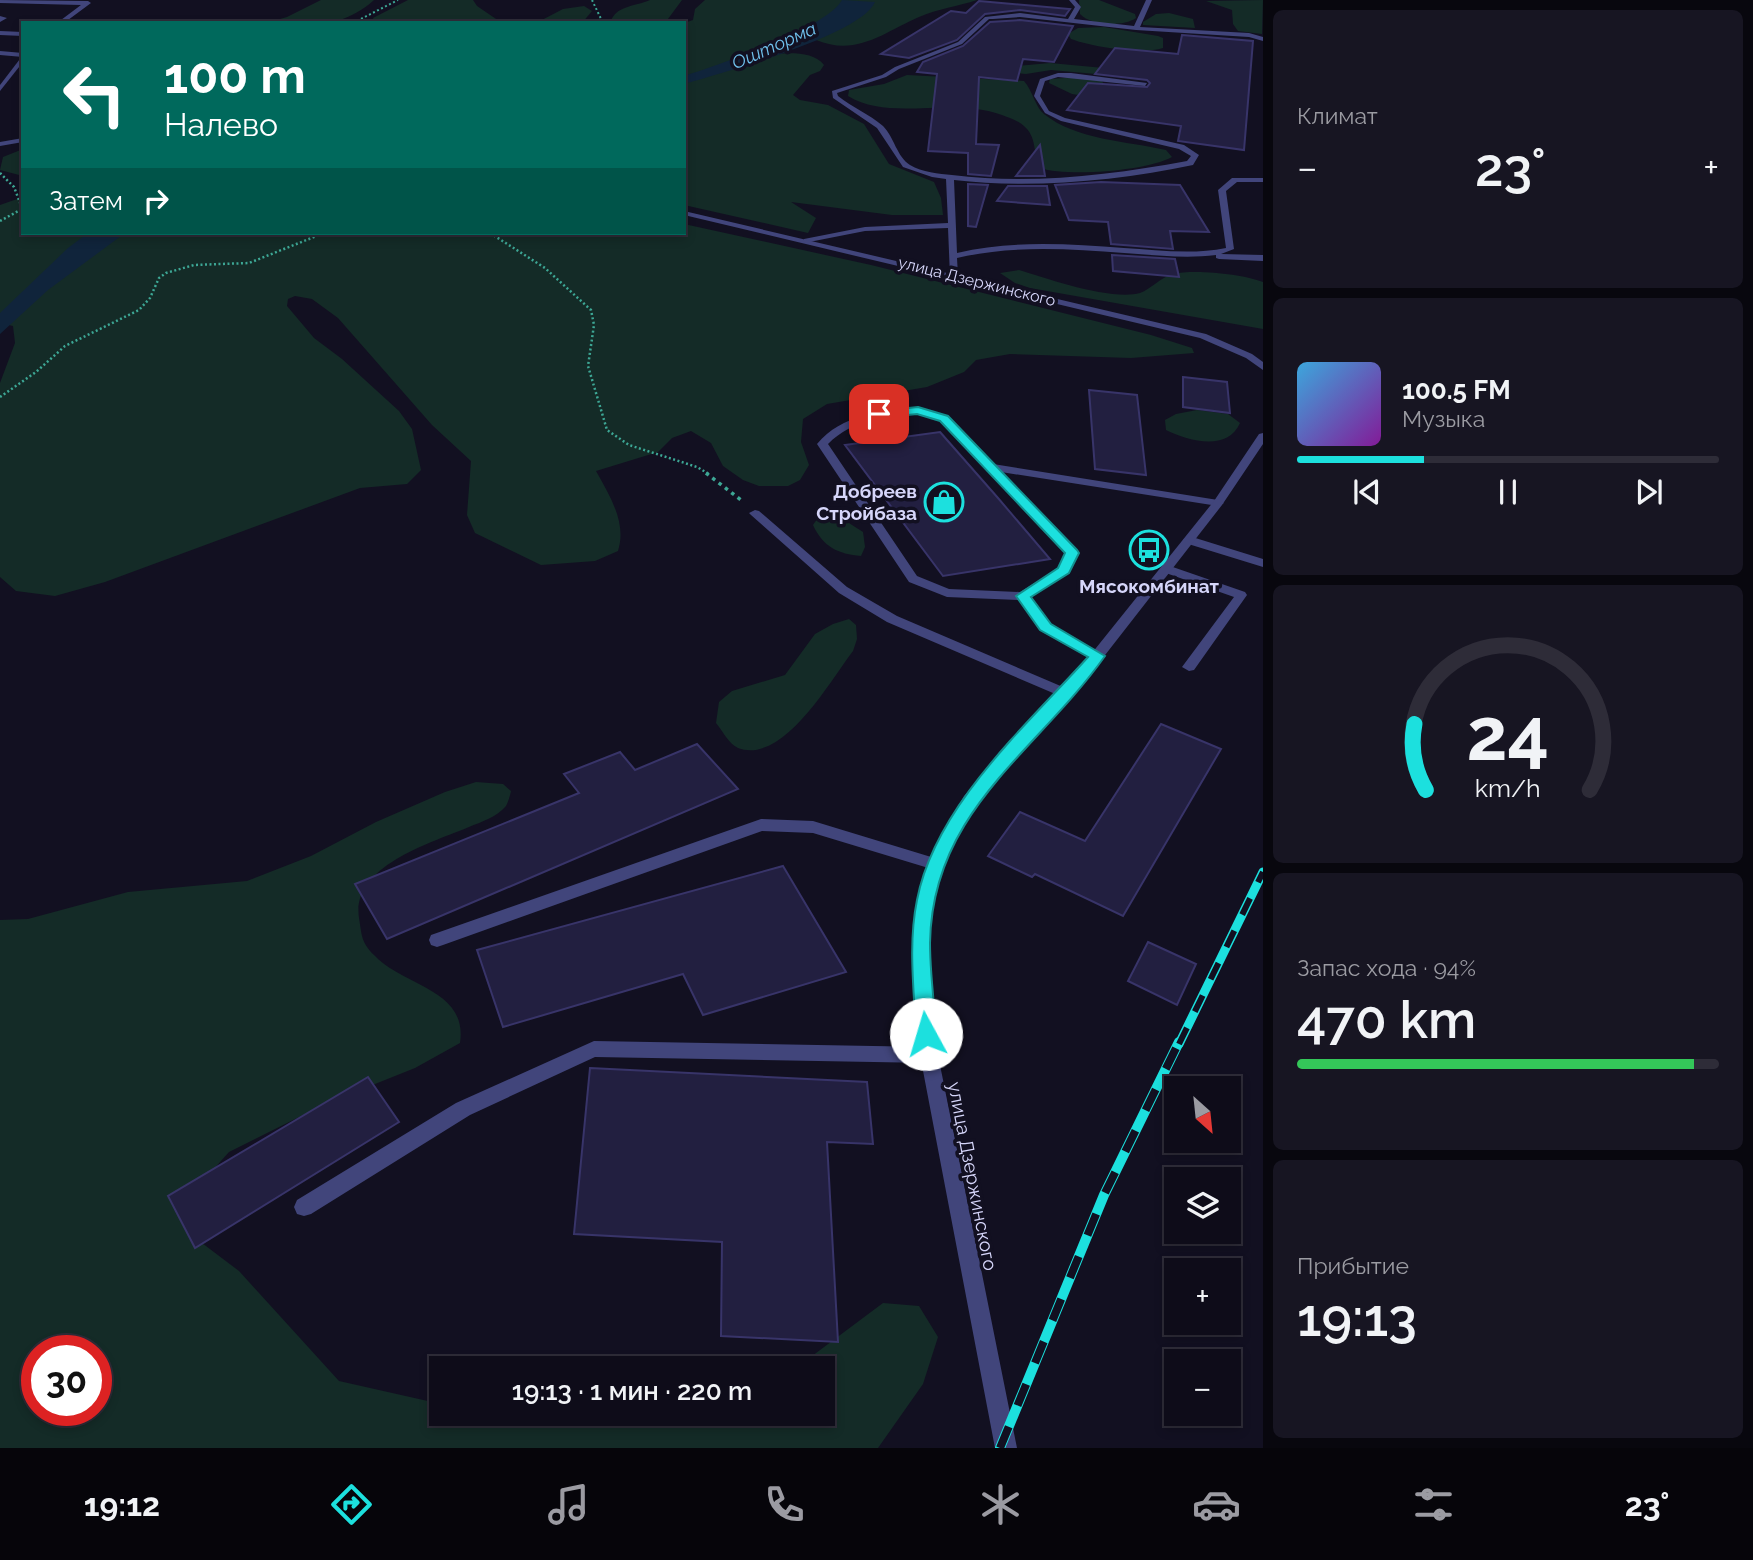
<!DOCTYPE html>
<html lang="ru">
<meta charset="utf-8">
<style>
body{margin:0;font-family:Raleway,sans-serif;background:#171522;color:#f1f3f6;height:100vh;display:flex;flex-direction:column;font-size:26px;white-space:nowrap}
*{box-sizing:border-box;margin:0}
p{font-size:23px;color:#9b9ba2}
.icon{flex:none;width:38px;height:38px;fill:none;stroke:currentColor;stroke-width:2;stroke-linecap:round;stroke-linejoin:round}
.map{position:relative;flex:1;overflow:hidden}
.sheet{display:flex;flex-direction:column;gap:10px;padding:10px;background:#08070e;width:490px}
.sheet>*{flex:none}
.banner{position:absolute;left:21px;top:21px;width:665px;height:214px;border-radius:0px;box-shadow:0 4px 10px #0003,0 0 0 2px #2e2c38;background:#00695c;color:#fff;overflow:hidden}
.needle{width:46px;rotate:153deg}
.fabs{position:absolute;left:1164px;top:1076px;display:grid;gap:14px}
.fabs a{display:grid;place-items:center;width:77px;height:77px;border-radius:0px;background:#0e0c19;box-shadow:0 4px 10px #0003,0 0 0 2px #2e2c38;font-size:35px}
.speed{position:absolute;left:21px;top:1335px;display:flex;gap:14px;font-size:35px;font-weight:700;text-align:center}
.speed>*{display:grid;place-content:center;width:91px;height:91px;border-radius:50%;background:#0e0c19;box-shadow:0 4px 10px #0003,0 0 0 2px #2e2c38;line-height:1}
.speed .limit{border:10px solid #d22;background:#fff;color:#111}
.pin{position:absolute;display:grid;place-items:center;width:60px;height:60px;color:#fff;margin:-30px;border-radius:14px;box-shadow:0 4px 10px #0006}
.me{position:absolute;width:77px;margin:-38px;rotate:354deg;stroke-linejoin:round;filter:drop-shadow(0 0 5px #0008)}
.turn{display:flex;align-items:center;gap:24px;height:147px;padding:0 28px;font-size:32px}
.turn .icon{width:91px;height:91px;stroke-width:2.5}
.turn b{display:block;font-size:49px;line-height:60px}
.then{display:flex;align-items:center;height:66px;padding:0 28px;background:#0003;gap:14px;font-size:26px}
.big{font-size:52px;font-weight:600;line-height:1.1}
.sheet .widget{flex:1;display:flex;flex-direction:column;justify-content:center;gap:10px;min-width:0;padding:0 24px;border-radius:10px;background:#171522}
.sheet .dial{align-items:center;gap:0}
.dial svg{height:182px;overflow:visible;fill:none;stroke:#2e2c38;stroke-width:7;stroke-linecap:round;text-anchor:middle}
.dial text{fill:#f1f3f6;stroke:none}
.song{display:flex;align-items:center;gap:21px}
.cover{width:84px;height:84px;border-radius:10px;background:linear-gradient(135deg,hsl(200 70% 55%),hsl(290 70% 35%))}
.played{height:7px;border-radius:4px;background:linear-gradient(90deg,#1ce0de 30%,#2e2c38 30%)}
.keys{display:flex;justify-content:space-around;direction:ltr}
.heat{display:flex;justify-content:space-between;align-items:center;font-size:38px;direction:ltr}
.charge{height:10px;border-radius:5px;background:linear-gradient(90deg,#34c759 94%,#2e2c38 0)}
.trip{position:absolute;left:429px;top:1356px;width:406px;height:70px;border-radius:0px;background:#0e0c19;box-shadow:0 4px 10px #0003,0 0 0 2px #2e2c38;font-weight:600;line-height:70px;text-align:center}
.dock{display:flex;height:112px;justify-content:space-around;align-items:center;background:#06050a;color:#9b9ba2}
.dock .icon{width:49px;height:49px}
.dock .selected{color:#1ce0de}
.dock b{font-size:32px;color:#f1f3f6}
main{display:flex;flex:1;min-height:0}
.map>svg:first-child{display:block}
</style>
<main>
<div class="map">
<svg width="1263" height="1448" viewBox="0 0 1263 1448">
<rect width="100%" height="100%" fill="#121021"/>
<g fill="#142b27" fill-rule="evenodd">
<path d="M321,0h53c-35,31 -64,23 -108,23l21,-6z"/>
<path d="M408,0h65l4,6 22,15h-125l-1,-3z"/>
<path d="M650,0h32l-17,23h-55c6,-18 24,-16 40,-23z"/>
<path d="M705,0h272c-18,6 -40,9 -58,17 -35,15 -62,40 -103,23l1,-6 -51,21c17,-2 47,-5 58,10l-4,6 -10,4 -17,20 7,5 28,5 36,19 25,40 45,18 7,16 2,17h-51l-101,-13 25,16 -8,15 -124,-28v-182l9,-3 2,-11z"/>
<path d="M1079,0h20l36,14 1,4c-13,9 -45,8 -56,-4z"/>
<path d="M1263,0l-1,34 -24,-3 -5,-7 -1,-14 -26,-9z"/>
<path d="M584,6l8,5 -10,12 -44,-1 25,-13z"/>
<path d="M1169,13l24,6 2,9 -52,-3v-3l13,-8z"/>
<path d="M1104,27l54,9 5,2v10c-21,7 -70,-1 -92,-9l-3,-5 10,-6z"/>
<path d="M1050,63l54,5 25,9 -78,-7 -25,4 -10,-1 1,-7z"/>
<path d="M907,75l117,6c9,10 11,26 20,33 32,26 83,27 122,36l6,7c-25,14 -104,20 -132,11 -7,-13 -3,-29 -14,-40 -5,-6 -16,-10 -24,-13 -51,-19 -112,7 -154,-19l1,-6 35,-6z"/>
<path d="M1078,77l23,3 5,7 -8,11 -26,-4 -23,-11 1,-4z"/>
<path d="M23,149v27l-23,-6 3,-13z"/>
<path d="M23,197v36h661v-9l187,41 280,70 41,13 2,5 -63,5 -121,-4 -34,6 -12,12 -37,15 -100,17 -24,15 -2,23 8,23 -9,15 -12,6h-29l-16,-6 -20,-14 -12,-23 -20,-12 -19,7 -14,14 -62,19c14,25 31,52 22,80l-23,10 -54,4 -66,-32 -8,-18 4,-54 -39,-36 -94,-107 -26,-19 -17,-3 -7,3 -1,7 27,32 28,21 57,52 13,18 9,41 -14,14 -47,4 -255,94 -50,14 -39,-5 -16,-14v-194l15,-40 -2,-17 -13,-3v-118z"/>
<path d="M1019,270c29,9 93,31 121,23 11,-4 21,-16 33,-19 22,-5 69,0 90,8v47l-233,-41 -15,-5 -15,-10z"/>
<path d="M1197,410l31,4 12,9c-13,29 -51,18 -74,7l-1,-10 11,-6z"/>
<path d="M820,515l21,3 22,14 2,15 -4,9c-23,-2 -38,-9 -48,-31z"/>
<path d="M849,619l7,6 1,14 -4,12c-23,30 -70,114 -115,97 -9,-4 -16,-18 -22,-25l3,-21 13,-11 53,-16 30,-41 18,-10z"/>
<path d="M476,782l27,2 8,7c-1,5 -3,11 -5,15 -9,11 -25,16 -37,21 -38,16 -118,39 -110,91 3,18 2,24 15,37 30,32 94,34 86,88l-45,25 -90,36 -96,48 -43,48 8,37 45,34 100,110 102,23v10h45l27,6 131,2 42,-8h136v-46h-26l87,-65 36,3 19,31 -15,47 -45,64h-878v-528l28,-1 100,-27 119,-11 64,-25 65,-34 69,-30zM37,1351h59v59h-59z"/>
</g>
<g fill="#10243b">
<path d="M842,0l33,2c-14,33 -153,71 -191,82v-8c34,-11 143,-48 158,-76z"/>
<path d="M88,233h37l-77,57 -48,44v-21l68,-65z"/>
</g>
<g fill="#221f40" stroke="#383469" stroke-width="2">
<path d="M979,1l91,8 -5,7 -45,-6 -35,4 -28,26 -48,18 -28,-4 70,-43 15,2z"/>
<path d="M1020,20l53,6 -19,36 -31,-3 -6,22 -38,-4 -3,67 23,1 -8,31 -23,-2v-21l-40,-2 9,-77 -20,-2 6,-10 40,-16 27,-24z"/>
<path d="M1182,35l71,6 -9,109 -66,-9 3,-15 -114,-16 21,-27 59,4 3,-4 -3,-3 -52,-6 20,-26 63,6z"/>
<path d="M1040,145l5,31h-29z"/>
<path d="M1101,182l79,3 29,47 -39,-1 3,18 -62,-5 -3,-22 -39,-2 -14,-35z"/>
<path d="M968,184l20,1 -12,42 -8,-1z"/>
<path d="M1008,186h39l3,19 -53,-4z"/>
<path d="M1112,255l63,4 4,18 -66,-6z"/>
<path d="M1183,377l44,5 3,31 -47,-6z"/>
<path d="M1089,390l48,5 9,80 -51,-6z"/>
<path d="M940,432l58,66 52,61 -107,17 -98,-131z"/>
<path d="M1161,724l60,25 -98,167 -88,-42 -3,3 -44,-21 32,-44 65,29z"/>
<path d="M697,744l41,45 -351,150 -32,-55 224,-91 -15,-19 56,-22 15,18z"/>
<path d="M783,866l63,106 -143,43 -20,-41 -180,53 -26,-77z"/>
<path d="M1148,942l48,22 -19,41 -49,-24z"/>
<path d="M590,1068l277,14 6,62 -46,-2 11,200 -117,-6 1,-94 -148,-8z"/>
<path d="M368,1077l31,45 -204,126 -27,-52z"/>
</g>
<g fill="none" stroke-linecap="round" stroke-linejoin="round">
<g stroke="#3da795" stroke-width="2" stroke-dasharray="2 2.5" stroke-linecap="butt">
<path d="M592,0l11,23"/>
<path d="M353,23l45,-23"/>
</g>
<g stroke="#3da795" stroke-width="2.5" stroke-dasharray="2 2.5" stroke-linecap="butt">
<path d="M0,173l14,14 8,21"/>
<path d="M0,221l22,-12"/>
<path d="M490,233l55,35 46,42 3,15 -6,41 19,64 22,15 68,22 12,7"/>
<path d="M0,397l36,-25 29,-26 74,-36 11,-12 9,-20 7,-5 28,-8 55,-2 75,-30"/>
</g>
<path stroke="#3da795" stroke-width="3.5" stroke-dasharray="3.5 4.5" stroke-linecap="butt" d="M706,473l35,27"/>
<g fill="#41457b" fill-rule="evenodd">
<path d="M1069,0h6l6,7 -7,12 60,7 12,-26h6l-12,27 109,6 14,4v4l-14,-4 -113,-7 -116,-13 -27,2h-4l-27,25 -63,25 -13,8 -49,16 1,3c14,11 31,18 45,30 11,11 14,31 27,39 12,7 29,9 42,10 77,10 159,0 235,-14l4,-5 -12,-7 -118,-28 -16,-8 -11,-17 6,-17 18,-6h13l76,10 -2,3 -87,-9 -13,4 -5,15 9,15 16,7 119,27 15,10 -6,10c-75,16 -164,24 -239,15l3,73c55,-13 111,-9 167,-5 33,2 68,7 102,0l-8,-58 14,-12h31v4h-26l-11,9 8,58 -13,5 42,1v6l-44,-2 -3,-1v-3c-31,4 -61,0 -92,-2 -56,-4 -111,-8 -167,5l1,18 -4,3 -4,-3 -2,-48 -83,3 -61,12v-4l61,-12 83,-4 -2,-44 -14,-2 -29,-10 -26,-39 -44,-30 -1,-7 50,-16 13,-8 63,-25 27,-25 35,-4 48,6 7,-12z"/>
<path d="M0,16l7,2 -7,4z"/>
<path d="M0,31l23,1v4l-23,-1z"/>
<path d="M0,51l23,2v4l-23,-2z"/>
<path d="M918,408l30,9 45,47 225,36 6,3 -6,3 -217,-34 77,81 -10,20 -38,24 20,27 54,32 -7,4 -5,-1 -52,-29 -21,-30 -72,-3 -38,-15 -92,-138c25,-30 64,-33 101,-36zM917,414l23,7 126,132 -7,15 -39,24 -71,-3 -32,-13 -89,-132c25,-25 55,-27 89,-30z"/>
<path d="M755,510l4,1 88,76 50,29 173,74 2,3 -2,3h-10l-173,-74 -48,-29 -88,-78 -2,-2z"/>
<path d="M1189,536l74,23v8l-78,-24 -2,-3z"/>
<path d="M1167,565l78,27 2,3 -53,75 -5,1 -7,-4 52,-70 -71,-25 -2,-3 2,-3z"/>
<path d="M761,819l52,2 128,39 2,4 -2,4 -6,2 -122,-37 -51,-2 -319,114 -6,2 -6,-2 -2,-5 2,-5z"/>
<path d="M594,1041l335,6 6,3 3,5 -3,5 -6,3 -334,-6 -125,58 -159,99 -7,2 -7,-2 -3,-7 3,-7 159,-97z"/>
</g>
<g fill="#41457b" fill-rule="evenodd">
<path d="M0,0l88,1 3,2 -27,20h-7l24,-18 -81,-2z"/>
<path d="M23,55v7l-23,29v-6z"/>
<path d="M23,138v4l-23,4v-4z"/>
<path d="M684,211l522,123 46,20 11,8v8l-17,-12 -46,-20 -516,-123z"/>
<path d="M1263,433v11l-41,61 -120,154 -127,144 -32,61 -9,36 -5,42 9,113 79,393h-22l-75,-393 -7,-113 5,-42 9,-36 37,-68 128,-143 122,-152 45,-67z"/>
</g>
<defs>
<path id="rail-far1" d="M1179,1044l84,-172"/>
<path id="rail" d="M1000,1448l104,-253 75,-153"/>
</defs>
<use href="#rail-far1" stroke="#1ce0de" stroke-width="9"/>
<use href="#rail" stroke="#1ce0de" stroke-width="10"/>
<use href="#rail-far1" stroke="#121021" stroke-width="6" stroke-dasharray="18" stroke-linecap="butt"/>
<use href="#rail" stroke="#121021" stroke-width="8" stroke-dasharray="23" stroke-linecap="butt"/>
</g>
<path fill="#1ce0de" stroke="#129290" stroke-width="2" d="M918,407l30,9 129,134 2,3 -10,20 -38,24 20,27 54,32c-68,96 -173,154 -175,287 0,30 4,61 7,91l-3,6 -8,2 -7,-2 -3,-6c-2,-45 -8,-90 1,-134 18,-94 109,-174 171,-243l-48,-27 -24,-34 42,-28 7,-15 -125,-132 -23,-7 -38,4 -6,-4 6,-3z"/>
<defs>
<symbol id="shop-ring" viewBox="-11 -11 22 22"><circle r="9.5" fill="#121021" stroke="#1ce0de" stroke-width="1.5"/><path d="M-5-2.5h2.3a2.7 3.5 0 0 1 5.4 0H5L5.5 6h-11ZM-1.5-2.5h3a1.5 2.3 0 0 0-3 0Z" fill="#1ce0de"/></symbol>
<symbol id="bus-ring" viewBox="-11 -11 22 22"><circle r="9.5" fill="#121021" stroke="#1ce0de" stroke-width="1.5"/><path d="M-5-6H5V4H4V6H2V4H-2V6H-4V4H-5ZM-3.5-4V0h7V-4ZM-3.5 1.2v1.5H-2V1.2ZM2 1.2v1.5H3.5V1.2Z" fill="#1ce0de"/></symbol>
</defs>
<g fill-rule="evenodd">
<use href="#shop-ring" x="922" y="480" width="44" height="44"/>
<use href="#bus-ring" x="1127" y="528" width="44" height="44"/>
</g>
<g text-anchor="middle" stroke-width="7" stroke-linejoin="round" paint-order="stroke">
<g font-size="16" fill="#d6d6fa" stroke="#121021">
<text transform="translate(977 281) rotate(14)" y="6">улица Дзержинского</text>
</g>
<g font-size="18" font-style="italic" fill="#70c1ed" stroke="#121021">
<text transform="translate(774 46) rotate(-24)" y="6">Ошторма</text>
</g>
<g font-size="19" font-weight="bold" fill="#d6d6fa" stroke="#121021" text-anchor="end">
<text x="917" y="498">Добреев<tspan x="917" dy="22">Стройбаза</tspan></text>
<text x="1149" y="593" text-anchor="middle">Мясокомбинат</text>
</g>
<g font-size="19" fill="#d6d6fa" stroke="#121021">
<text transform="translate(973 1176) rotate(79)" y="7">улица Дзержинского</text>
</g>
</g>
</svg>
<div class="fabs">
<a><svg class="needle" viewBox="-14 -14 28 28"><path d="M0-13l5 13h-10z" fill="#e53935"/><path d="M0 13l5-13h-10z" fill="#9b9ba2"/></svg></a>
<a><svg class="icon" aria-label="layers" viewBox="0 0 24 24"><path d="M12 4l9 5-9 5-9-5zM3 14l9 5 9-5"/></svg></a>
<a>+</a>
<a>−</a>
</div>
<div class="speed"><div class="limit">30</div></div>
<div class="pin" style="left:879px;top:414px;background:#d93025"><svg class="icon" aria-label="arrive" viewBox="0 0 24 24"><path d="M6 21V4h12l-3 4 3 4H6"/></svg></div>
<svg class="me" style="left:926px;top:1034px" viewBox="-20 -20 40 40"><circle r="19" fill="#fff"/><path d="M0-13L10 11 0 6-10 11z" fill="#1ce0de"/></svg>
<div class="trip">19:13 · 1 мин · 220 m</div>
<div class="banner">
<div class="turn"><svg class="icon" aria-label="left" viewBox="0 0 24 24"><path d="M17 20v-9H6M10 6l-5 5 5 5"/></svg><div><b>100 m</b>Налево</div></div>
<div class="then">Затем<svg class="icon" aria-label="right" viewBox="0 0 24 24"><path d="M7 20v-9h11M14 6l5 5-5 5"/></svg></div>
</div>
</div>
<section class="sheet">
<div class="widget"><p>Климат</p>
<div class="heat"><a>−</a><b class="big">23°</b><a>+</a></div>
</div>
<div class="widget">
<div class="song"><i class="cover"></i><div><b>100.5 FM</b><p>Музыка</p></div></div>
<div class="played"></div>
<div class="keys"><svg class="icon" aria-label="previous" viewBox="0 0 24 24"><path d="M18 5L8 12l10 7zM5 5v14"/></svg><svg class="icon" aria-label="pause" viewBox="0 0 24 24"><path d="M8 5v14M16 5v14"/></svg><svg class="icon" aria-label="next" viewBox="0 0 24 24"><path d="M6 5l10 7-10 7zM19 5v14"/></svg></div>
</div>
<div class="widget dial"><svg viewBox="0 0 100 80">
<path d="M14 69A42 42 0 1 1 86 69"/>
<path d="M14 69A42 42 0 0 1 9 40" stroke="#1ce0de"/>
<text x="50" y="56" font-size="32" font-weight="700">24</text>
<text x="50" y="72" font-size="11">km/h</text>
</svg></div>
<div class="widget"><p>Запас хода · 94%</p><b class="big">470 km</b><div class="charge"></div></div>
<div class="widget"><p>Прибытие</p><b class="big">19:13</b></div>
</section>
</main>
<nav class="dock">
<b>19:12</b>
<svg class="icon selected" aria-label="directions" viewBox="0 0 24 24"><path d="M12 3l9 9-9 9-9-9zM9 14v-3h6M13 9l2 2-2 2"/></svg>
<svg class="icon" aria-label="music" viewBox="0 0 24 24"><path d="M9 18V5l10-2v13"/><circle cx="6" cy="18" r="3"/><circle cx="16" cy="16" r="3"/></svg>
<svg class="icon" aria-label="phone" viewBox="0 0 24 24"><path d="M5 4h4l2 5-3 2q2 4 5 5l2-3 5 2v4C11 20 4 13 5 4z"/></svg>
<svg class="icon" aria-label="climate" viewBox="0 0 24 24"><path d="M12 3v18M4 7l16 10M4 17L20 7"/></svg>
<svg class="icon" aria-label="car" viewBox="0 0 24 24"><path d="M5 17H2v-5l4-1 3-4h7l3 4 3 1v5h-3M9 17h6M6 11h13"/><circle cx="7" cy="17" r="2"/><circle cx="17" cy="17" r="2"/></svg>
<svg class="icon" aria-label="filters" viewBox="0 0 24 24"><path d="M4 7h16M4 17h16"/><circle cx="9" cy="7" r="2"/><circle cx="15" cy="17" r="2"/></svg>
<b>23°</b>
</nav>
